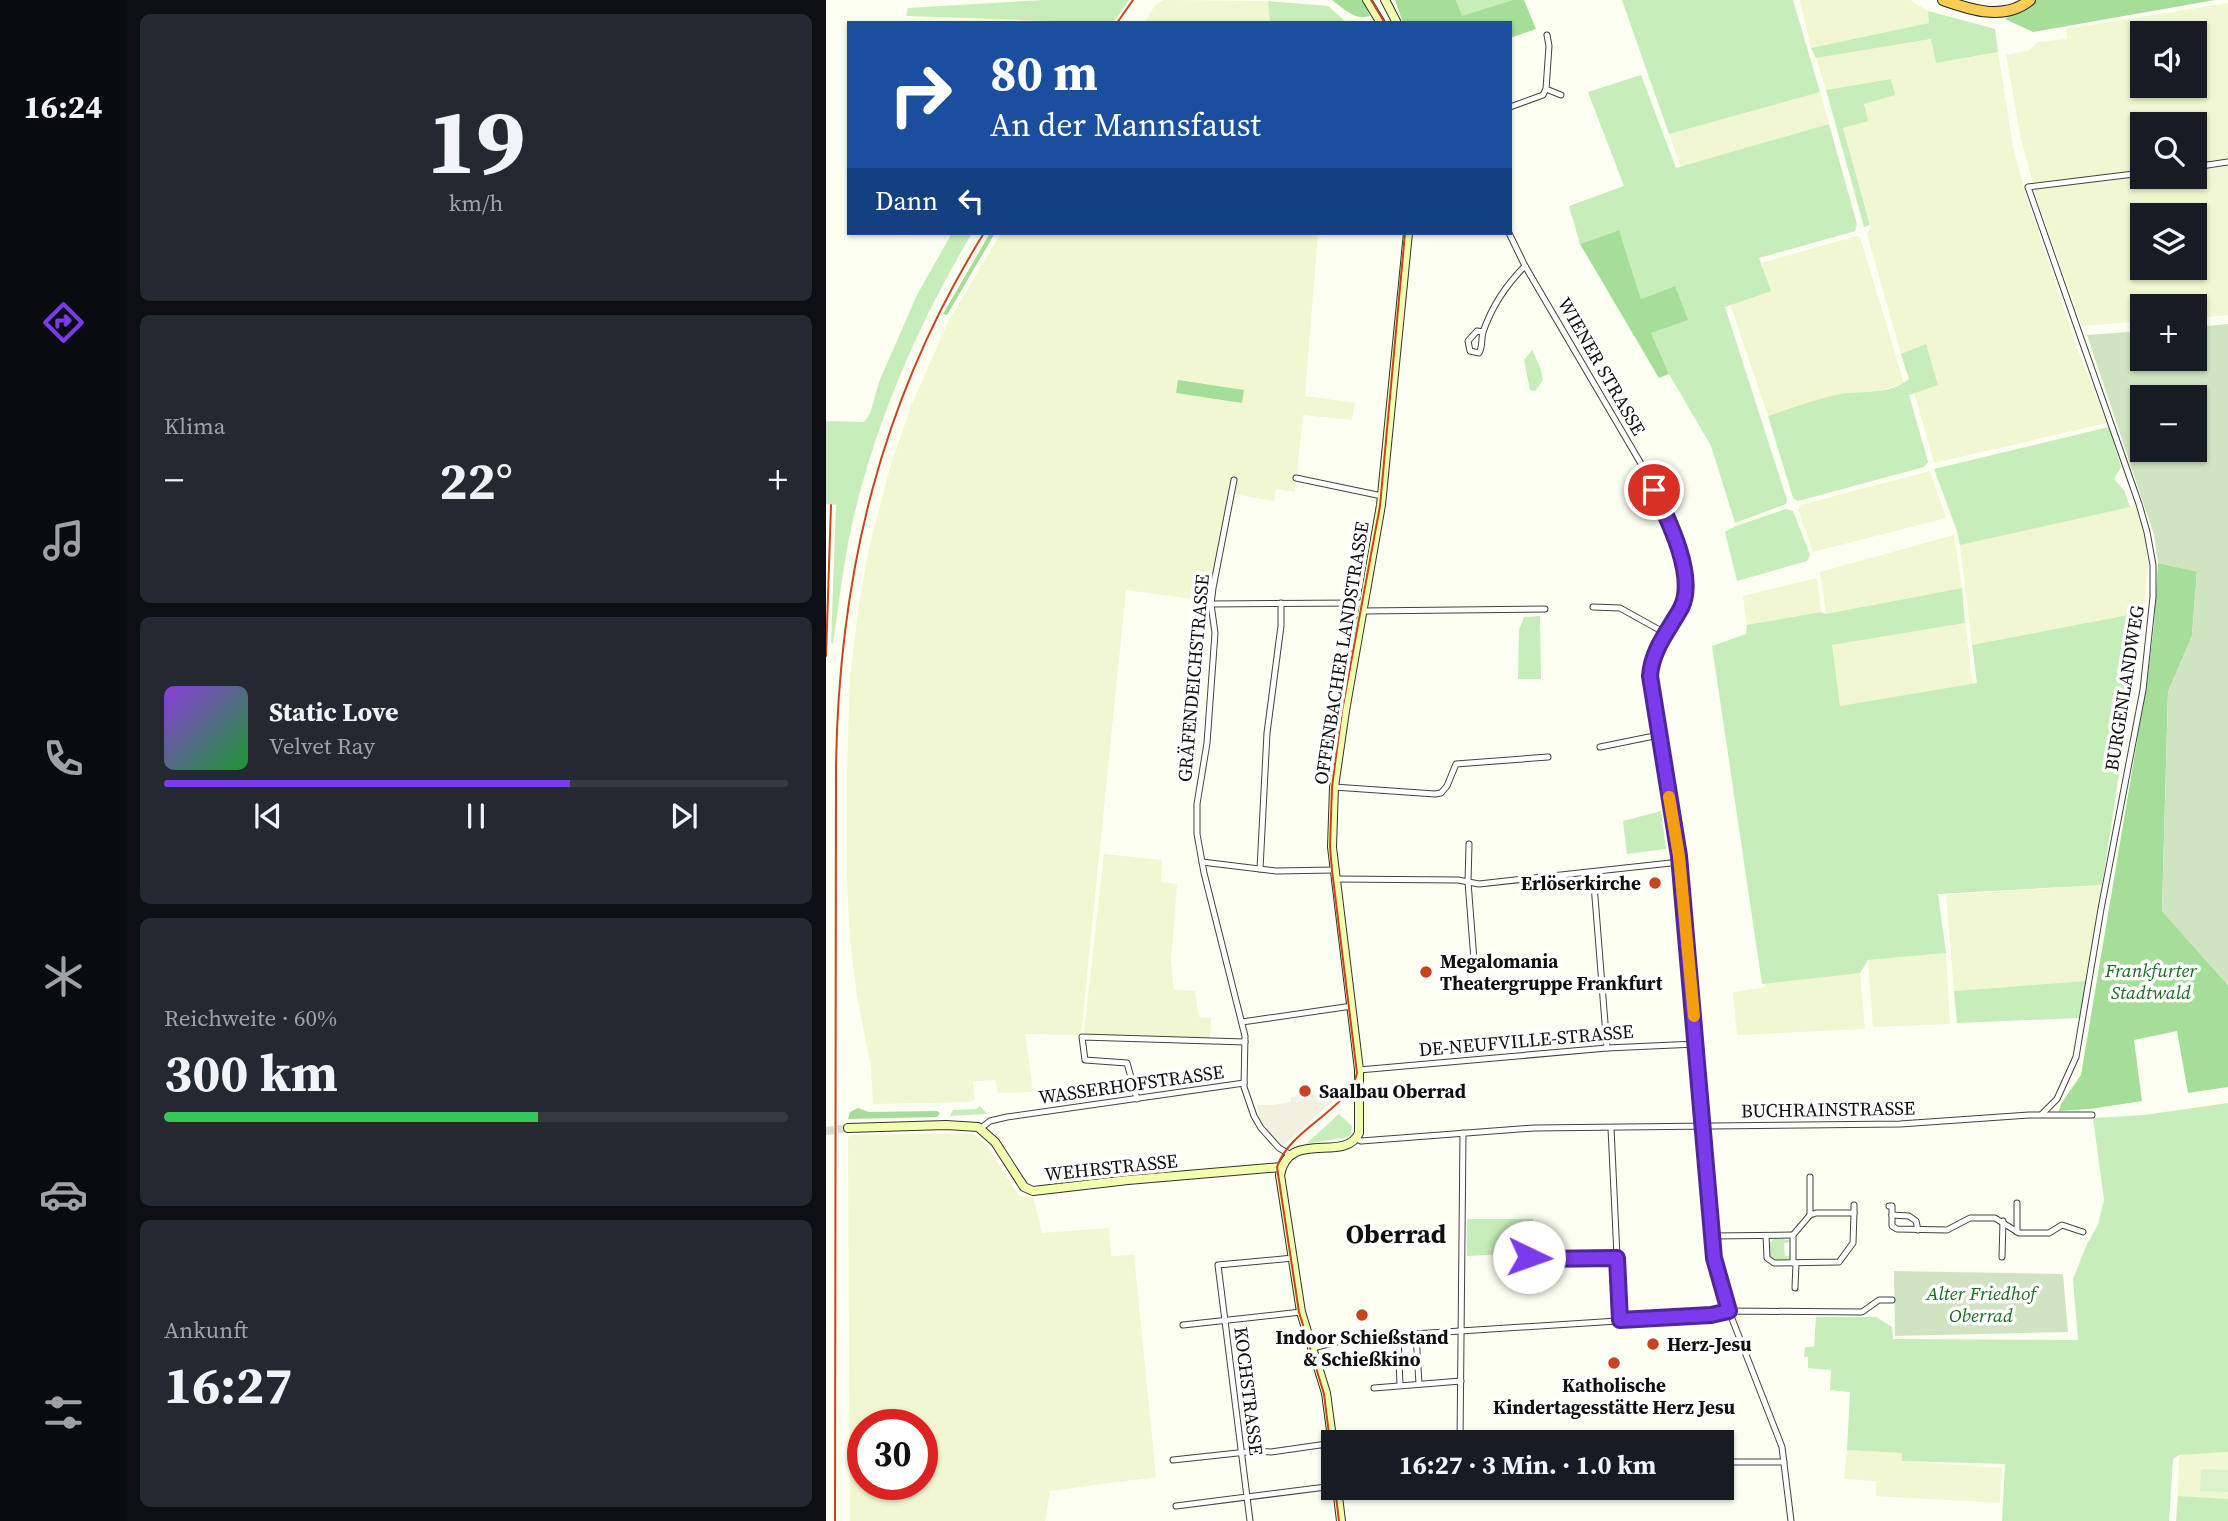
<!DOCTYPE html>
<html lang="de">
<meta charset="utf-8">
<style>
body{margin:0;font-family:"Source Serif 4",serif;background:#242831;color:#f1f3f6;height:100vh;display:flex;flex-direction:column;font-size:26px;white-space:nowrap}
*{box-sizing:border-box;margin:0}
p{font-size:23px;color:#9ea1a6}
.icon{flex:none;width:38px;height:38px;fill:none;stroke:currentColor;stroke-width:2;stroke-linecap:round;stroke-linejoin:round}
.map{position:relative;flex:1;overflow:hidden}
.sheet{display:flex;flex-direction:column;gap:14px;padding:14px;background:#0d0f14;width:700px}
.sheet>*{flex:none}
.guide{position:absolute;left:21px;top:21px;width:665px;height:214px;border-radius:0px;box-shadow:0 2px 5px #0004;background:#1a4fa0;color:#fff;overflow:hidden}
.buttons{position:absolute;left:1304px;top:21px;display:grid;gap:14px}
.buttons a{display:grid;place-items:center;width:77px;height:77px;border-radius:0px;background:#171b24;box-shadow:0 2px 5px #0004;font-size:35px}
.speed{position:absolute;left:21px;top:1409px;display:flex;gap:14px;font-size:35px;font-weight:700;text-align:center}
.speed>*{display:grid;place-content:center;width:91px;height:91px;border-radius:50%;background:#171b24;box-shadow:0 2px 5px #0004;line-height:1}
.speed .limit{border:10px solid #d22;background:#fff;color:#111}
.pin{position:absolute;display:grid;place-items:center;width:60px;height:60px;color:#fff;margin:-30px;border:4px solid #fff;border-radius:50%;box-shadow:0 2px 7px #0007}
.me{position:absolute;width:77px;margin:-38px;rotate:93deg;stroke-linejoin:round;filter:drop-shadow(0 0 5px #0008)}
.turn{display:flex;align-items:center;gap:24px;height:147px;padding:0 28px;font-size:32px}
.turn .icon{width:91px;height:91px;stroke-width:2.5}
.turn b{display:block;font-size:49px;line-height:60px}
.then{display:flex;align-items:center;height:66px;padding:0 28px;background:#0003;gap:14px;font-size:26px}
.big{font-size:52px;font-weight:700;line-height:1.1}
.sheet .widget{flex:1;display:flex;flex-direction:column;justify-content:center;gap:10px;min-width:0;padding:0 24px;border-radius:10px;background:#242831}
.sheet .dial{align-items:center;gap:0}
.dial b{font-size:91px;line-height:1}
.song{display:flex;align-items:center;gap:21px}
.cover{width:84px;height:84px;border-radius:10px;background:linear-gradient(135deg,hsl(270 70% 55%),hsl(130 70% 35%))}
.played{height:7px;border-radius:4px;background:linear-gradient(90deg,#7c3aed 65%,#363941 65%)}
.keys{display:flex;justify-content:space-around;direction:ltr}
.heat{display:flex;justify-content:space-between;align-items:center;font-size:38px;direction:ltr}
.charge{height:10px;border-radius:5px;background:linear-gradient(90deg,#34c759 60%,#363941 0)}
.trip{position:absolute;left:495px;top:1430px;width:413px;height:70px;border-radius:0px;background:#171b24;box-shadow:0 2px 5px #0004;font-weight:700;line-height:70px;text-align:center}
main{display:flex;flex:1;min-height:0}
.tab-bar{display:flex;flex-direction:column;width:126px;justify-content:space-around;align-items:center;background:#090b0e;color:#9ea1a6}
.tab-bar .icon{width:49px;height:49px}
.tab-bar .selected{color:#7c3aed}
.tab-bar b{font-size:32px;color:#f1f3f6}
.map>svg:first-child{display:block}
</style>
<main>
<nav class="tab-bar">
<b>16:24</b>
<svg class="icon selected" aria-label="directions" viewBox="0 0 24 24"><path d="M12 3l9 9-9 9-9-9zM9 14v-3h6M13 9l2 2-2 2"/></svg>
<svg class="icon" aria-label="music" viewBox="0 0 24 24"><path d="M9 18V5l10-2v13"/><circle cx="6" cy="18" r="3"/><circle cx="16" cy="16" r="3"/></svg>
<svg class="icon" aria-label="phone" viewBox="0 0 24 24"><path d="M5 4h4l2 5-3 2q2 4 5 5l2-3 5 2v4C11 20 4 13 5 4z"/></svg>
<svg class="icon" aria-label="climate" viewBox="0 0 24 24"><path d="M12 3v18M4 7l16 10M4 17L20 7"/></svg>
<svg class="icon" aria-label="car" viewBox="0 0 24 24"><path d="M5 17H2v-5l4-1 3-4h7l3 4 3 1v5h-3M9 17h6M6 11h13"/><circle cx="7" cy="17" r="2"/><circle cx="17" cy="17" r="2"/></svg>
<svg class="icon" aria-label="filters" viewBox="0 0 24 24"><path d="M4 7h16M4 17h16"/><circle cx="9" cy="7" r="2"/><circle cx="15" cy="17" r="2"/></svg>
</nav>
<section class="sheet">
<div class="widget dial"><b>19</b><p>km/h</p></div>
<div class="widget"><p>Klima</p>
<div class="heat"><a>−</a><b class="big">22°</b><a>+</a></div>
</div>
<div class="widget">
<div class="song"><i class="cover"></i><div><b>Static Love</b><p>Velvet Ray</p></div></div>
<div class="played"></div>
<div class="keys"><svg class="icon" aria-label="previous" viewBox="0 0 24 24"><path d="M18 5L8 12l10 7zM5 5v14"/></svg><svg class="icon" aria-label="pause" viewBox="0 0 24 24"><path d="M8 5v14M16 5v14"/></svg><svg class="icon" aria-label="next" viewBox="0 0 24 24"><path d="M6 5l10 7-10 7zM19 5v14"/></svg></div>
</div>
<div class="widget"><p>Reichweite · 60%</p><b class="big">300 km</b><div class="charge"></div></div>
<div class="widget"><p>Ankunft</p><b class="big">16:27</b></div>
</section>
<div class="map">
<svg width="1402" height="1521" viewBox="0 0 1402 1521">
<rect width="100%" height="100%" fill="#fefff3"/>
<g fill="#f1f7d1" fill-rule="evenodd">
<path d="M338,0l104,1 2,22h-126l12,-19z"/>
<path d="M974,0h110l18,11 1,12 -118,25z"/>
<path d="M1402,3v312l-33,3 -1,-12h-52v15l-60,5 -43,-121 -18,-66 -15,-84 24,-5 7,-8 30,-3 -1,-10zM1316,33h52v53h-52zM1316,124h52v53h-52zM1316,215h52v53h-52z"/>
<path d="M1106,39l4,24 62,-11 15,95 12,45 52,156 30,75 -173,40 -20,-71 24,-7 -12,-41 -25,10 -34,-120 4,-8 -28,-98 47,-49 -64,11 -10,-32z"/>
<path d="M994,92l9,32 -148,43 -12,-33z"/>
<path d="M175,233h317l-13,163 50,7 -3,17 -49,-5 -8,77 -19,-3 -2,12 -46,-8 -20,108 -82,-11 -45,445 -56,-1 8,58 -35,1 -3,-13 -22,1 2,18 -3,3 -99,2 -2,-36 -14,-72 -7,-56 -3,-54v-114l3,-95 9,-73 10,-56 22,-84 21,-60 37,-84z"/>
<path d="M1030,236l4,1 44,146 -35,11 -32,1 -69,21 -38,-112 40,-13 -9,-28z"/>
<path d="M1104,471l16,47 -133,34 -15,-42 2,-5z"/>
<path d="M1311,505l7,27 4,34 -4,46 -172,33 -12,-100z"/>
<path d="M1128,535l8,53 -136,26 -6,-42z"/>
<path d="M991,578l4,34 -74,13 -4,-29z"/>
<path d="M1139,623l8,61 -133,22 -9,-61z"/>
<path d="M278,854l58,6 -1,22 16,2 -6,77 3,29 21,1 4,26 12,1 -1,20 -123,-3 -3,-3z"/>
<path d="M1276,885l-16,96 -132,10 -8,-96z"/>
<path d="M1120,953l4,71 -77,3 -5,-67z"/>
<path d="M1034,973l5,56 -128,6 -4,-43 33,-5v-4z"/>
<path d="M138,1133l9,1 12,9 34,53 14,1 9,36 67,-5 2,28 23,-1 22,222 -106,14 -5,30h-195l-2,-383 2,-3zM37,1424h59v60h-59z"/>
<path d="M1021,1450l55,3v8l100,7 -2,35 -124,-7v-15l-32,-2z"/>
<path d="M1402,1452v47l-50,-3 1,-41z"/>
</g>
<g fill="#c7edba">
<path d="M217,0h86l-16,23 -207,-7 2,-8z"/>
<path d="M630,0h57l-51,17z"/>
<path d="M796,0h171l27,92 -151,42z"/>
<path d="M442,1l60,5 17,15v2h-75z"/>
<path d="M1102,11l67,18 3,23 -62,11 -5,-24 -115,19 -5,-10 118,-25z"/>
<path d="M815,75l35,93 153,-44 28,100 -2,7 -96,27 12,33 -46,16 62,193 -1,4 -51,19 -24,-77 -42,-72 -18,-41 24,-47 -34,13 -22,-69 -39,14 -11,-38 55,-20 -36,-94z"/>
<path d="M1065,79l4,16 -31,9 4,17 -25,7 27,97 -6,2 -38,-137z"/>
<path d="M126,233h20c-57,96 -102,201 -124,310 -6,33 -10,67 -15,101l-2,-1 5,-138 -10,-1v-83l38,1 6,-8 9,-32 38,-87z"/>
<path d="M1100,344l12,41 -29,10 19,67 -4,5 -126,34 -5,-3 -25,-82c22,-7 45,-16 68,-21 23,-5 53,1 73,-16l-8,-25z"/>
<path d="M706,350l8,17 3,13 -8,11 -5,-1 -6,-30z"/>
<path d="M1283,427l12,40 -7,12 10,11 6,17 -170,38 -3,-14 -23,-62z"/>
<path d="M960,509l7,2 17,44 -3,6 -70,20 -12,-49 11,-6z"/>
<path d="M1136,588l3,35 -133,22 8,61 137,-23 -5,-38 172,-33 -42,273 -164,9 8,59 -78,7 -8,13 -98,11 -50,-338 34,-12 1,-9 74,-13 5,2z"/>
<path d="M714,616l1,63h-23l1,-49 5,-13z"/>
<path d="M835,811l5,38 -39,5 -4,-33z"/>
<path d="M1260,981l-6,37 -123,5 -3,-32z"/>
<path d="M1402,1103v349l-49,3 -6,4 -4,62h-167l3,-57 -103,-3v-8l-55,-3 3,-58 -20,-2 1,-20 -23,-2v-11h-4l1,-10h9l2,-30h60l16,10 1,12 185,1 -5,-61 14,-35 11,-19 6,-25 -11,-82 51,-3z"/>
<path d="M154,1106l7,8 -37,2 3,-6 23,-1z"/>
<path d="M513,1114l13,12 -1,8 -3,3 -42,7z"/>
<path d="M641,1219h66v34l-66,3z"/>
<path d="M948,1238l15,2 1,2 -6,1 1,13h5l-1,3 -15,1 -4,-3v-14z"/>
<path d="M1352,1496l50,3v22h-52z"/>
</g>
<g fill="#a5de98">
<path d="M506,0h31l7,16c-15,5 -27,-8 -38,-16z"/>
<path d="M569,0h61l6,16 51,-16h11l12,29 -26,9v-15h-107z"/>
<path d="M1209,0h180l-182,32 -28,-13z"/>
<path d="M793,230l22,69 34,-13 13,34 -37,13 18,41 -10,4 -79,-134z"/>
<path d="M164,233h5l-48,82 -4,-1z"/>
<path d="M352,380l66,10 -2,13 -66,-10z"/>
<path d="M1332,563l39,8 -5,65 -24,56 -6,219 66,74v102l-40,6 -11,-62 -43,9 8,61 -52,8 -31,2 2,-7 20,-29 66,-393 7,-56z"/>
<path d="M32,1108l11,4 68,-1 3,2 -3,4 -89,2 2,-7z"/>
</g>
<g fill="#d0e4c1" fill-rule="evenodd">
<path d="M1402,324v661l-66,-74 6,-219 24,-56 5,-64 -39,-9 -4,-28 -67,-200 55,-4v28h52l1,-32zM1316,397h52v53h-52z"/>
<path d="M1068,1271l169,3 5,58 -173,4z"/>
</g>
<path fill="#dbf3cc" d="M1375,1469l27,1v22l-28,-1z"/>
<path fill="#f1f1e0" d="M513,1091l-8,11 -50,46 -24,-32 2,-1 -2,-10h16l18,-3v-5z"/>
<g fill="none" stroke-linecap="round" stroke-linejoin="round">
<path stroke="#dadbd1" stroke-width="8" stroke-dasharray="8 4" stroke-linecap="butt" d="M0,1131l22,-3"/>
<defs>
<g id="street">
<path d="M720,89l15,6"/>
<path d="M684,107l33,-12 3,-6 3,-43 -2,-11"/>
<path d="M1368,167l34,-5"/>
<path d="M683,233l16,33 115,196 28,56 15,48 3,28 -3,10 -29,50 -4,22 29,180 35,402 15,53 53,136 9,74"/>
<path d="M657,332l-6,-1 -9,10 2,10 9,2c4,-7 2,-14 4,-21 9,-26 23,-47 42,-66"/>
<path d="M470,478l86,18"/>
<path d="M408,480l-21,108 -2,16 4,29 -8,110 -10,61v30l7,39 41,163 -1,51 10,29 7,12 18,20 12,7"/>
<path d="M385,604l153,-1"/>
<path d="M767,607l27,1 45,25"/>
<path d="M536,611l183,-2"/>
<path d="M774,747l59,-12"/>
<path d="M508,787l101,7 6,-1 6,-7 9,-22 92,-7"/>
<path d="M643,844l-1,38 6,78"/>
<path d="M376,862l74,9 58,-1"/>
<path d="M434,869l7,-136 14,-107v-23"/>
<path d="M767,872l14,176"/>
<path d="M509,879l123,1 21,4 201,-22"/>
<path d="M416,1022l110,-16"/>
<path d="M533,1070l248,-22 89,-4"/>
<path d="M311,1099l-10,-36 -42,-3 -3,-23 163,5"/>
<path d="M1216,1114l15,-15 19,-42 25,-148 42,-219 10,-93v-32l-6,-33 -8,-28 -111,-317 114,-14"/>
<path d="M155,1128l9,-7 17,-4 237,-34"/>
<path d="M785,1128l9,192"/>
<path d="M530,1139l5,2 173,-13 366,-4 129,-9h63"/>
<path d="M1063,1206h3v20l5,3 50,1 23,-12h25l24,15h30l13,-8 21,7"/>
<path d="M984,1215l6,-2h38v-8"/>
<path d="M1066,1215l17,1 7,5 2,9"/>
<path d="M1191,1232v-29"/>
<path d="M886,1236l81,-1"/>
<path d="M940,1236l1,22 7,5 65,-1 14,-19 1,-30"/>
<path d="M1176,1257l1,-36"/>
<path d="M694,1258h97"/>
<path d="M967,1263v-28l17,-20v-38"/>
<path d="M969,1288l1,-25"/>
<path d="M357,1325l118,-13"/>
<path d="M590,1334l3,50"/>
<path d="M572,1335l2,50"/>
<path d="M487,1348l39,-10 359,-23 18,-4 133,1 17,-12h13"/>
<path d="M548,1388l87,-7"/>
<path d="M513,1442l50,-4 33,4"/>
<path d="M634,1442l3,-309"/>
<path d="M347,1460l83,-9 15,1 63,-9"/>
<path d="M896,1462h62"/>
<path d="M350,1506l158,-20"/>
<path d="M424,1521l-32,-256 75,-7"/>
</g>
<g id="secondary">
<path d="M541,0l14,23"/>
<path d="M559,0l12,23"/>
<path d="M22,1128l98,-3 32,2 17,15 29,45 9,4 95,-11 154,-13"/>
<path d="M508,1453l-8,-60 -25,-81 -21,-137c9,-47 65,-11 79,-42v-63l-27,-223 2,-60 11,-76 36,-206 27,-272"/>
<path d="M511,1488l4,33"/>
</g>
<path id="highway" d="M1117,0c28,10 61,21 87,0"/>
</defs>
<use href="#street" stroke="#434343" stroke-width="7"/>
<use href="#secondary" stroke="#323232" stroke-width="10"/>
<use href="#highway" stroke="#212121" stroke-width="12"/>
<use href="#street" stroke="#fff" stroke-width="5"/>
<use href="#secondary" stroke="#f3ffae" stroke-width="8"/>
<use href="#highway" stroke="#fccc55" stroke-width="10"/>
<g stroke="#c9431f" stroke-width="2">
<path d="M545,0l14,23"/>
<path d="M508,1474l-10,-80 -25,-82 -22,-145c12,-38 73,-58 80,-94l-25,-203 -2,-23 2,-60 10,-76 38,-205 25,-273"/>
<path d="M509,1488l4,33"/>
</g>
<g stroke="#c9431f" stroke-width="2">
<path d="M291,23l16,-23"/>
<path d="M0,656l5,-151"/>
<path d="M9,1521l1,-755c3,-194 45,-367 148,-533"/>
</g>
</g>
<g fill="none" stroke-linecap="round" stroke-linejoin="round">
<defs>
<path id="route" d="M703,1257l6,2 82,-1 3,62 91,-5 18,-4 -15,-53 -35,-402 -29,-180c2,-27 19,-46 31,-68 16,-31 -13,-89 -27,-118"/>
</defs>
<use href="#route" stroke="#51269a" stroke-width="18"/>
<use href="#route" stroke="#7c3aed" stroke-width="12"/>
<path stroke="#f59e0b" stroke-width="12" d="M843,797l10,59 15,160"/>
</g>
<g fill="#c9431f" stroke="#fff" stroke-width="2.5">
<circle cx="829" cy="883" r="7"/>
<circle cx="600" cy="972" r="7"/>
<circle cx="479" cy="1091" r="7"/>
<circle cx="536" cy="1315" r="7"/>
<circle cx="827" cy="1344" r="7"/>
<circle cx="788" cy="1363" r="7"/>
</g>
<g text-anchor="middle" stroke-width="7" stroke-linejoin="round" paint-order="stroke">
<g font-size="19" fill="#101010" stroke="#fff">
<text transform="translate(776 366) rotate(60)" y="7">WIENER STRASSE</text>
<text transform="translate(515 653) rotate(-81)" y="7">OFFENBACHER LANDSTRASSE</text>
<text transform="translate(367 678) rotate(-85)" y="7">GRÄFENDEICHSTRASSE</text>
<text transform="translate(1298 688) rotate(-81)" y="7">BURGENLANDWEG</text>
<text transform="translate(700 1040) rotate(-5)" y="7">DE-NEUFVILLE-STRASSE</text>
<text transform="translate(305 1084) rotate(-8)" y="7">WASSERHOFSTRASSE</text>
<text transform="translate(1002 1109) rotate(-1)" y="7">BUCHRAINSTRASSE</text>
<text transform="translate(285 1167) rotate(-6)" y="7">WEHRSTRASSE</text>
<text transform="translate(423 1391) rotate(83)" y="7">KOCHSTRASSE</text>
</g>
<g font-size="19" font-weight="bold" fill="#101010" stroke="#fff" text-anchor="start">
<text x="815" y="890" text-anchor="end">Erlöserkirche</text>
<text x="614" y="968">Megalomania<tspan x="614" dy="22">Theatergruppe Frankfurt</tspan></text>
<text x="493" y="1098">Saalbau Oberrad</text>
<text x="536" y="1344" text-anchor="middle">Indoor Schießstand<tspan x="536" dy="22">&amp; Schießkino</tspan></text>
<text x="841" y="1351">Herz-Jesu</text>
<text x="788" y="1392" text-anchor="middle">Katholische<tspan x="788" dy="22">Kindertagesstätte Herz Jesu</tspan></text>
</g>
<g font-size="19" font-style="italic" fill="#1b6d20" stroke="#fff">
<text x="1325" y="977">Frankfurter<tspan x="1325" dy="22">Stadtwald</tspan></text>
<text x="1155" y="1300">Alter Friedhof<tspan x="1155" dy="22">Oberrad</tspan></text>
</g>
<g font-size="26" font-weight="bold" fill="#101010" stroke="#fff">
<text x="570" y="1243">Oberrad</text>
</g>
</g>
</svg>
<div class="buttons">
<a><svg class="icon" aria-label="sound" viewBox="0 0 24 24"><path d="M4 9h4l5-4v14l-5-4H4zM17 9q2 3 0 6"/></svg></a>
<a><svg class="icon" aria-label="search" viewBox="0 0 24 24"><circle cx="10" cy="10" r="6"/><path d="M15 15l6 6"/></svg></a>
<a><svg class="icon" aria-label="layers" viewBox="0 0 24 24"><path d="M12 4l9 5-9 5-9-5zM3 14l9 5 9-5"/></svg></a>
<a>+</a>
<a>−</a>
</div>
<div class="speed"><div class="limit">30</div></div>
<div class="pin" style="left:828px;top:490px;background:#d93025"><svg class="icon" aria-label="arrive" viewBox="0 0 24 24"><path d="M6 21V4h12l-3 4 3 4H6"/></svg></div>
<svg class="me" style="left:703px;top:1257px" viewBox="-20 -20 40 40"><circle r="19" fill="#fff"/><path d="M0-13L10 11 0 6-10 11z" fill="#7c3aed"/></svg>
<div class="trip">16:27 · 3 Min. · 1.0 km</div>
<div class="guide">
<div class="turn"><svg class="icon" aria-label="right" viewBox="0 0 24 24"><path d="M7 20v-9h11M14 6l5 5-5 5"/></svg><div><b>80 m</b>An der Mannsfaust</div></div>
<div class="then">Dann<svg class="icon" aria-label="left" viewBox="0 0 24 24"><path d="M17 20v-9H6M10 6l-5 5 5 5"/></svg></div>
</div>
</div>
</main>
